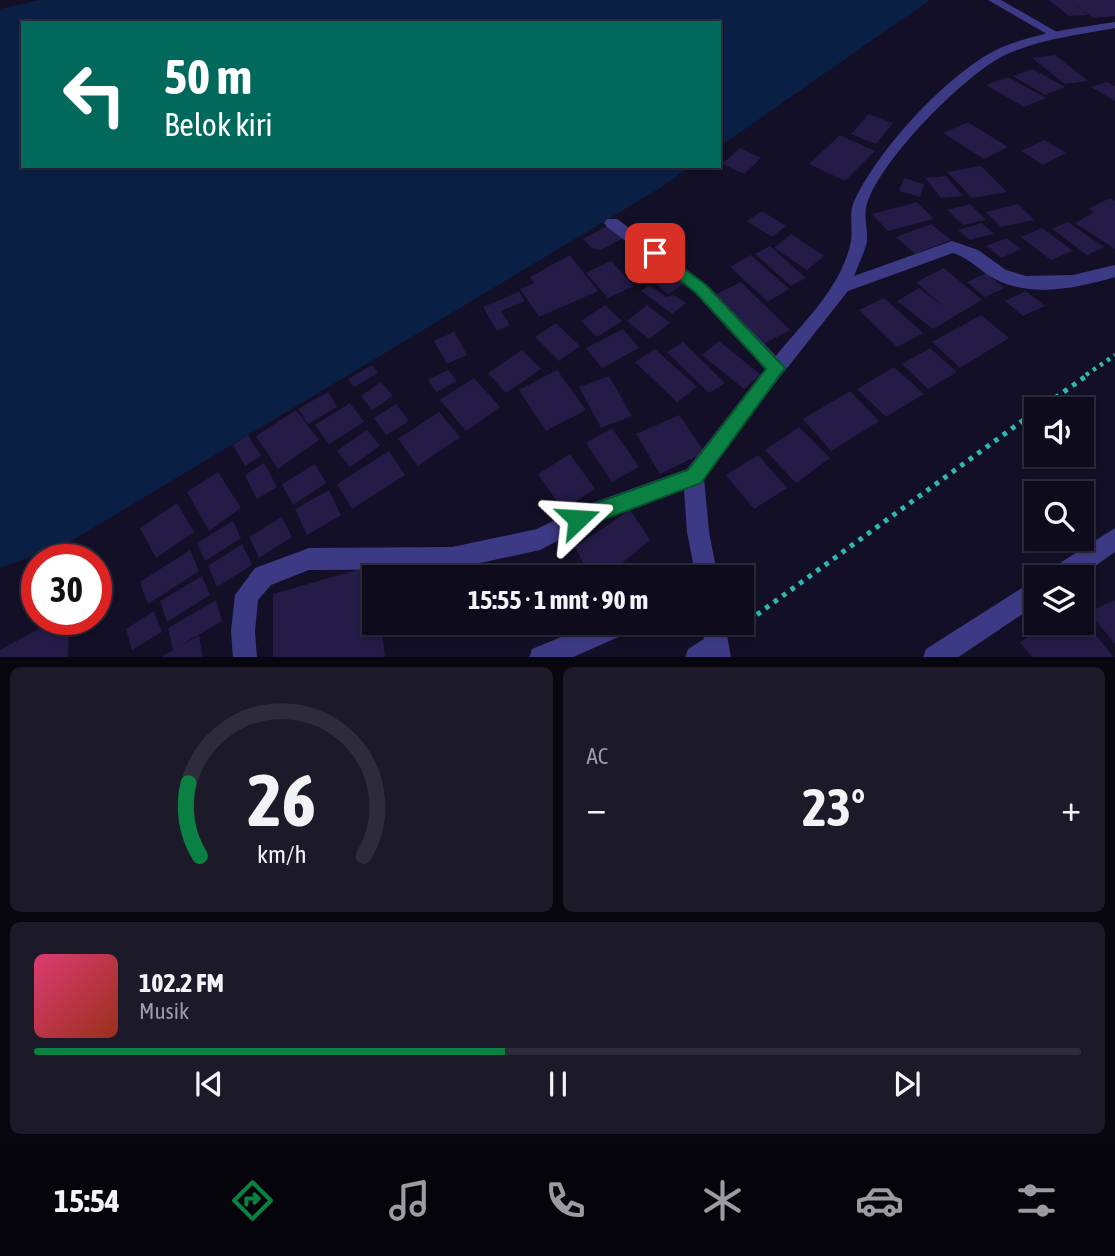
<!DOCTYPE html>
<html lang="id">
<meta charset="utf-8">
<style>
body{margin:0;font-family:"Asap Condensed",sans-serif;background:#1c1929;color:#f1f3f6;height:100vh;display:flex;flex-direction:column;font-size:26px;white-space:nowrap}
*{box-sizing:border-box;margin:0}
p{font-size:23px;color:#9b9ba3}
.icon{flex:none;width:38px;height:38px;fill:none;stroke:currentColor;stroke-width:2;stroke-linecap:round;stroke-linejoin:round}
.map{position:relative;height:657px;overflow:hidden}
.panel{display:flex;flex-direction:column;gap:10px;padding:10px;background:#08060f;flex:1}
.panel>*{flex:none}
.top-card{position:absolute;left:21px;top:21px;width:700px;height:147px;border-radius:0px;box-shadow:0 2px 5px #0004,0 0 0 2px #2e2b3b;background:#00695c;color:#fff;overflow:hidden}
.controls{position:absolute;left:1024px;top:397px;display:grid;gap:14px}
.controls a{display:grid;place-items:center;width:70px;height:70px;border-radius:0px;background:#0e0b1c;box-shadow:0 2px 5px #0004,0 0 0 2px #2e2b3b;font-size:35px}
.speed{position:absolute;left:21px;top:544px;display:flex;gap:14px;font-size:35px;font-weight:700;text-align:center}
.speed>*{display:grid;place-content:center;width:91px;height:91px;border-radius:50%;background:#0e0b1c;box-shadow:0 2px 5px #0004,0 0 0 2px #2e2b3b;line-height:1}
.speed .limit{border:10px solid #d22;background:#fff;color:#111}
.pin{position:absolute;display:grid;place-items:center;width:60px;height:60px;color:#fff;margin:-30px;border-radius:14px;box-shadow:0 4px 10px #0006}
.me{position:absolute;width:77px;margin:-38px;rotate:70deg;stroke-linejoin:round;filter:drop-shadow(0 0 5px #0008)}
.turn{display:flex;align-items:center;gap:24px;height:147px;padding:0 28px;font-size:32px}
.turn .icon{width:91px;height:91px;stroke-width:2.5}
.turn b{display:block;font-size:49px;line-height:60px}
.big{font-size:52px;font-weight:700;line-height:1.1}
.panel .card{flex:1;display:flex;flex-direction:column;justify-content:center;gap:10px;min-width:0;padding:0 24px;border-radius:10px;background:#1c1929}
.panel .dial{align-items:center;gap:0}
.dial svg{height:182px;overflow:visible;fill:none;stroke:#2e2b3b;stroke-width:7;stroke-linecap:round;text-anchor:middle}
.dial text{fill:#f1f3f6;stroke:none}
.song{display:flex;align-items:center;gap:21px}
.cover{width:84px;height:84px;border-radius:10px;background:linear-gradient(135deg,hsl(340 70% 55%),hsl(10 70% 35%))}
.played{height:7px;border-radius:4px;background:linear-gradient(90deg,#0b8043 45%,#2e2b3b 45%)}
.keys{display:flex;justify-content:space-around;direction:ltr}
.heat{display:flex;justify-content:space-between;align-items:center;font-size:38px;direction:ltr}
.panel .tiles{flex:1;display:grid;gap:10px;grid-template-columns:1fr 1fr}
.card:last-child{grid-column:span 2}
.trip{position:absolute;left:362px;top:565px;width:392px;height:70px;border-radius:0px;background:#0e0b1c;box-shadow:0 2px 5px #0004,0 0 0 2px #2e2b3b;font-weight:700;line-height:70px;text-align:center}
.dock{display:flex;height:112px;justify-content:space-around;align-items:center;background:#06040b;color:#9b9ba3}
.dock .icon{width:49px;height:49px}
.dock .selected{color:#0b8043}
.dock b{font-size:32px;color:#f1f3f6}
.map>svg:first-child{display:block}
</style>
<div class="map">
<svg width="1115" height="658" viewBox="0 0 1115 658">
<rect width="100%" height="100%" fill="#130f26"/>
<path fill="#0a1f44" d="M40,0h890l-211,147v-124h-696v143h668l-31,22 -592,355 -68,25v-559z"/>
<g fill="#241b47">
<path d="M1049,0h66v16l-22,2 -21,-16 16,13 -19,1z"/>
<path d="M1055,55l33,26 -23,3 -33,-26z"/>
<path d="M1032,69l33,18 -20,8 -32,-19z"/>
<path d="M1008,77l38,21 -22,9 -38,-22z"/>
<path d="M1107,82l8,4v15l-24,-14z"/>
<path d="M869,114l24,9 -17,21 -25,-10z"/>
<path d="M968,122l40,25 -24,12 -41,-26z"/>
<path d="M840,135l35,16 -30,30 -36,-17z"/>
<path d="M1044,140l22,13 -23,12 -22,-14z"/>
<path d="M740,148l21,10 -17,16 -22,-10z"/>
<path d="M981,166l26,26 -35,6 -25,-26z"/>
<path d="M946,176l17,20 -22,2 -16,-20z"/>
<path d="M904,178l20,6 -4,13 -21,-6z"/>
<path d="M1110,198l5,3v48l-40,-26 19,-11 -6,-3z"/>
<path d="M917,202l17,17 -46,12 -16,-17z"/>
<path d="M970,204l16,16 -23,5 -16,-15z"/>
<path d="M1018,204l16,16 -33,7 -15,-15z"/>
<path d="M762,211l24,15 -14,11 -25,-16z"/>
<path d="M1068,222l36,25 -17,8 -35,-26z"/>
<path d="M982,223l12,11 -24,6 -12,-10z"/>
<path d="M931,224l20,16 -36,14 -19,-17z"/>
<path d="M609,225l14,13 -22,12 -9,-2 -9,-9z"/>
<path d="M1042,228l31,23 -22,9 -30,-23z"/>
<path d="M791,234l33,22 -17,14 -33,-22z"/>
<path d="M1007,238l14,11 -20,9 -15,-12z"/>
<path d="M770,246l36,32 -15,8 -36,-32z"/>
<path d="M570,255l28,36 -59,26 -19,-28 14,-6 -4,-6z"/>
<path d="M751,255l38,34 -21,13 -38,-35z"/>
<path d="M611,261l23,25 -26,12 -22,-25z"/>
<path d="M944,268l38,32 -49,29 -36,-28 22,-13 24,18 -27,-24z"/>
<path d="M673,269l14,13 -19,12 -15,-13z"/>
<path d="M986,273l18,15 -19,9 -18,-15z"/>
<path d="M741,282l49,48 -26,14 -48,-50z"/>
<path d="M650,285l16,12 8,-2 12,8 -14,11 -31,-23z"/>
<path d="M1026,291l19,15 -22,10 -18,-15z"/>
<path d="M519,292l6,9 -24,10 9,14 -13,6 -14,-24z"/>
<path d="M884,298l39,35 -26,14 -38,-37z"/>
<path d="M605,305l17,16 -25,16 -16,-16z"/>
<path d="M647,305l23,18 -21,16 -22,-18z"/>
<path d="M981,315l28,23 -49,30 -28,-26z"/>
<path d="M556,323l24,23 -21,15 -24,-24z"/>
<path d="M623,329l16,19 -37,20 -16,-20z"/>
<path d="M454,332l13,23 -20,9 -13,-23z"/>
<path d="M719,341l42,34 -17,14 -42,-34z"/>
<path d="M683,342l42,41 -16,10 -42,-41z"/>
<path d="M930,348l27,24 -29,17 -26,-25z"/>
<path d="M655,349l42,38 -20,15 -42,-40z"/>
<path d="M522,350l19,19 -35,24 -18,-20z"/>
<path d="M372,365l6,8 -24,14 -6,-8z"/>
<path d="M894,367l30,27 -38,23 -29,-28z"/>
<path d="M448,370l9,11 -21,11 -8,-12z"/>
<path d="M557,370l29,40 -40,21 -27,-41z"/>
<path d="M609,376l23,40 -31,12 -22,-41z"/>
<path d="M474,378l26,29 -34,24 -26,-31z"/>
<path d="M381,382l12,14 -21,14 -11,-14z"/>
<path d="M850,391l29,30 -48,30 -28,-32z"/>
<path d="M328,392l9,15 -29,17 -10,-15z"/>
<path d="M350,403l14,19 -35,22 -14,-19z"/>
<path d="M396,404l13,17 -23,14 -12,-17z"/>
<path d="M296,410l23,30 -41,29 -22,-33z"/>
<path d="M439,412l21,25 -42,29 -20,-27z"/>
<path d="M679,415l26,37 -45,22 -24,-40z"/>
<path d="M799,427l31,31 -34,25 -31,-33z"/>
<path d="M612,428l27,39 -27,15 -26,-39z"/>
<path d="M367,430l13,16 -30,21 -13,-16z"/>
<path d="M248,435l13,21 -16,10 -12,-21z"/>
<path d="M389,451l16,24 -53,34 -15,-25z"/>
<path d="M570,454l25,35 -32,21 -25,-36z"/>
<path d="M758,455l29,33 -33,21 -28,-34z"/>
<path d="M264,463l13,24 -20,12 -12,-24z"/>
<path d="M315,464l11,19 -33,22 -11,-21z"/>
<path d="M218,472l23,36 -32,23 -22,-39z"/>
<path d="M329,490l12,25 -34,20 -12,-26z"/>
<path d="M177,503l17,29 -38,26 -16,-30z"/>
<path d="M630,510l20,30 -46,38h-13l-16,-31z"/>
<path d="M282,517l10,20 -33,21 -10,-21z"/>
<path d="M233,521l8,17 -36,23 -8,-18z"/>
<path d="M242,544l10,21 -35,22 -9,-21z"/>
<path d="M190,550l9,21 -51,33 -8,-22z"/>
<path d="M374,565v58h7l4,35h-112v-64z"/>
<path d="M202,576l8,19 -43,27 -7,-21z"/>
<path d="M216,600l6,21 -41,24 18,-9 4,22h-44l14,-8 -5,-22z"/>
<path d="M1115,600v44l-26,-32z"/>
<path d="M154,611l8,21 -30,18 -6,-21z"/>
<path d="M1082,619l33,39h-82l-13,-16 28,-19h34z"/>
<path d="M55,620h14l-1,38h-68v-8z"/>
</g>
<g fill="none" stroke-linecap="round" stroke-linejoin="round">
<path stroke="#2fb8b0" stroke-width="4.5" stroke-dasharray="3.5 5" stroke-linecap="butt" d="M1086,375l29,-20"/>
<g stroke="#2fb8b0" stroke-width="5" stroke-dasharray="4.5 6" stroke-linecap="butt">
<path d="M1038,410l51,-36"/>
<path d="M740,627l296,-216"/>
</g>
<path fill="#3d3a85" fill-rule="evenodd" d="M988,0h13l61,35 -10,2z"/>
<g fill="#3d3a85" fill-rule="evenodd">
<path d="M1115,22v6c-37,7 -75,11 -110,27 -40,19 -130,110 -139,153 -2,11 2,22 1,33 -2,11 -9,24 -13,35l98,-35 26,9 28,20 20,6 47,-1 42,-10v12c-37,11 -84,21 -120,2 -15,-8 -26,-21 -42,-26l-105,38 -114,144 -30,43 5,54 9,46h-22l-9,-46 -3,-43 -100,38 -44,23 -88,19 -143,1 -38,15 -13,15 -3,31 2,27h-24l-2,-27 4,-36 20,-27 54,-20 143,-1 85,-18 41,-21 109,-39 78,-100 -70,-76 -88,-66 -3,-4 3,-4h10l90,66 69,71c28,-35 66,-69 75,-115 2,-12 -2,-25 2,-37 22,-51 93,-129 143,-154 36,-17 80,-22 119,-28z"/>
<path d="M1115,528v24l-37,26h-32l3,-8z"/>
<path d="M1036,579v26l-79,53h-34l3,-9z"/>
<path d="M595,623h41l-4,8 -61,27h-42l3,-9z"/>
<path d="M701,623h24l6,35h-46l3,-9 16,-10z"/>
</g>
</g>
<path fill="#0b8043" stroke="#07532c" stroke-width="2" d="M655,247l51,38 79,83 -84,115 -123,46 -7,-3 -3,-7 3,-7 117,-42 78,-101 -70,-76 -46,-37v-7z"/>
</svg>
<div class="controls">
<a><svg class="icon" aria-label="sound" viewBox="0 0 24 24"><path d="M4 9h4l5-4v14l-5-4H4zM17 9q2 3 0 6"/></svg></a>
<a><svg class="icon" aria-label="search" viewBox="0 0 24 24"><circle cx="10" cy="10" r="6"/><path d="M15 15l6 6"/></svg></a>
<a><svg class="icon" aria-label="layers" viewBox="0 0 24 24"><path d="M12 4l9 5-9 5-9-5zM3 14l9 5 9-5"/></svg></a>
</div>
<div class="speed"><div class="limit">30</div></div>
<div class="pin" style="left:655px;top:253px;background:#d93025"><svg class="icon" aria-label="arrive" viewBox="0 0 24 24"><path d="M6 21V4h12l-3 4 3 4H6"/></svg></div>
<svg class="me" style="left:578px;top:519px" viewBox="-20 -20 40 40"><path d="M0-17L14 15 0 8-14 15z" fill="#0b8043" stroke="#fff" stroke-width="4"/></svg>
<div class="trip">15:55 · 1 mnt · 90 m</div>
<div class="top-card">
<div class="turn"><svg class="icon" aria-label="left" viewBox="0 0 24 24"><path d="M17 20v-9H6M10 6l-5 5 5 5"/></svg><div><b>50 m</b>Belok kiri</div></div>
</div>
</div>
<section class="panel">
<div class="tiles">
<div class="card dial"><svg viewBox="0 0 100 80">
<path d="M14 69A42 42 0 1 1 86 69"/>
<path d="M14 69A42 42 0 0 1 9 37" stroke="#0b8043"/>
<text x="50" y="56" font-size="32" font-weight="700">26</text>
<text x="50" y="72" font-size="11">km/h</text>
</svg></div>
<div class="card"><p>AC</p>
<div class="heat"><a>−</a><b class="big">23°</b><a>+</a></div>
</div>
<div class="card">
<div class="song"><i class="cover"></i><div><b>102.2 FM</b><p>Musik</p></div></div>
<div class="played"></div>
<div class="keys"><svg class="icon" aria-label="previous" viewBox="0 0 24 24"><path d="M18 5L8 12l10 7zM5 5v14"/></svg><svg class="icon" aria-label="pause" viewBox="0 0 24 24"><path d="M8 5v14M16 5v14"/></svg><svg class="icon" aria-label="next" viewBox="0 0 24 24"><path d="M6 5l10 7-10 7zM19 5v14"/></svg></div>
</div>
</div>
</section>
<nav class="dock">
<b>15:54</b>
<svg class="icon selected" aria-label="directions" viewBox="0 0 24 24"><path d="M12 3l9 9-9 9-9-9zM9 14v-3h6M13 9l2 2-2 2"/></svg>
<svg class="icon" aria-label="music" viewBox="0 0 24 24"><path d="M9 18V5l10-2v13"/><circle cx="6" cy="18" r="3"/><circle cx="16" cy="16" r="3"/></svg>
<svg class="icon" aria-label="phone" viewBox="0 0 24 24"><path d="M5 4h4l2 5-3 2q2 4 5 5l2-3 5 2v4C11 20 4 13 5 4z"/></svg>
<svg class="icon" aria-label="climate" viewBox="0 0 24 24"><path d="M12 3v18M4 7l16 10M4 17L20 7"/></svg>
<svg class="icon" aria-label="car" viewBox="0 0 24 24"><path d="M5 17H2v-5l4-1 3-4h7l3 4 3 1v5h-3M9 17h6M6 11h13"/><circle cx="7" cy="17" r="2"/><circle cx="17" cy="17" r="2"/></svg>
<svg class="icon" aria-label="filters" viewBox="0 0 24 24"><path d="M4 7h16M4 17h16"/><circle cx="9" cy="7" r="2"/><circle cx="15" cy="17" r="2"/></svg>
</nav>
